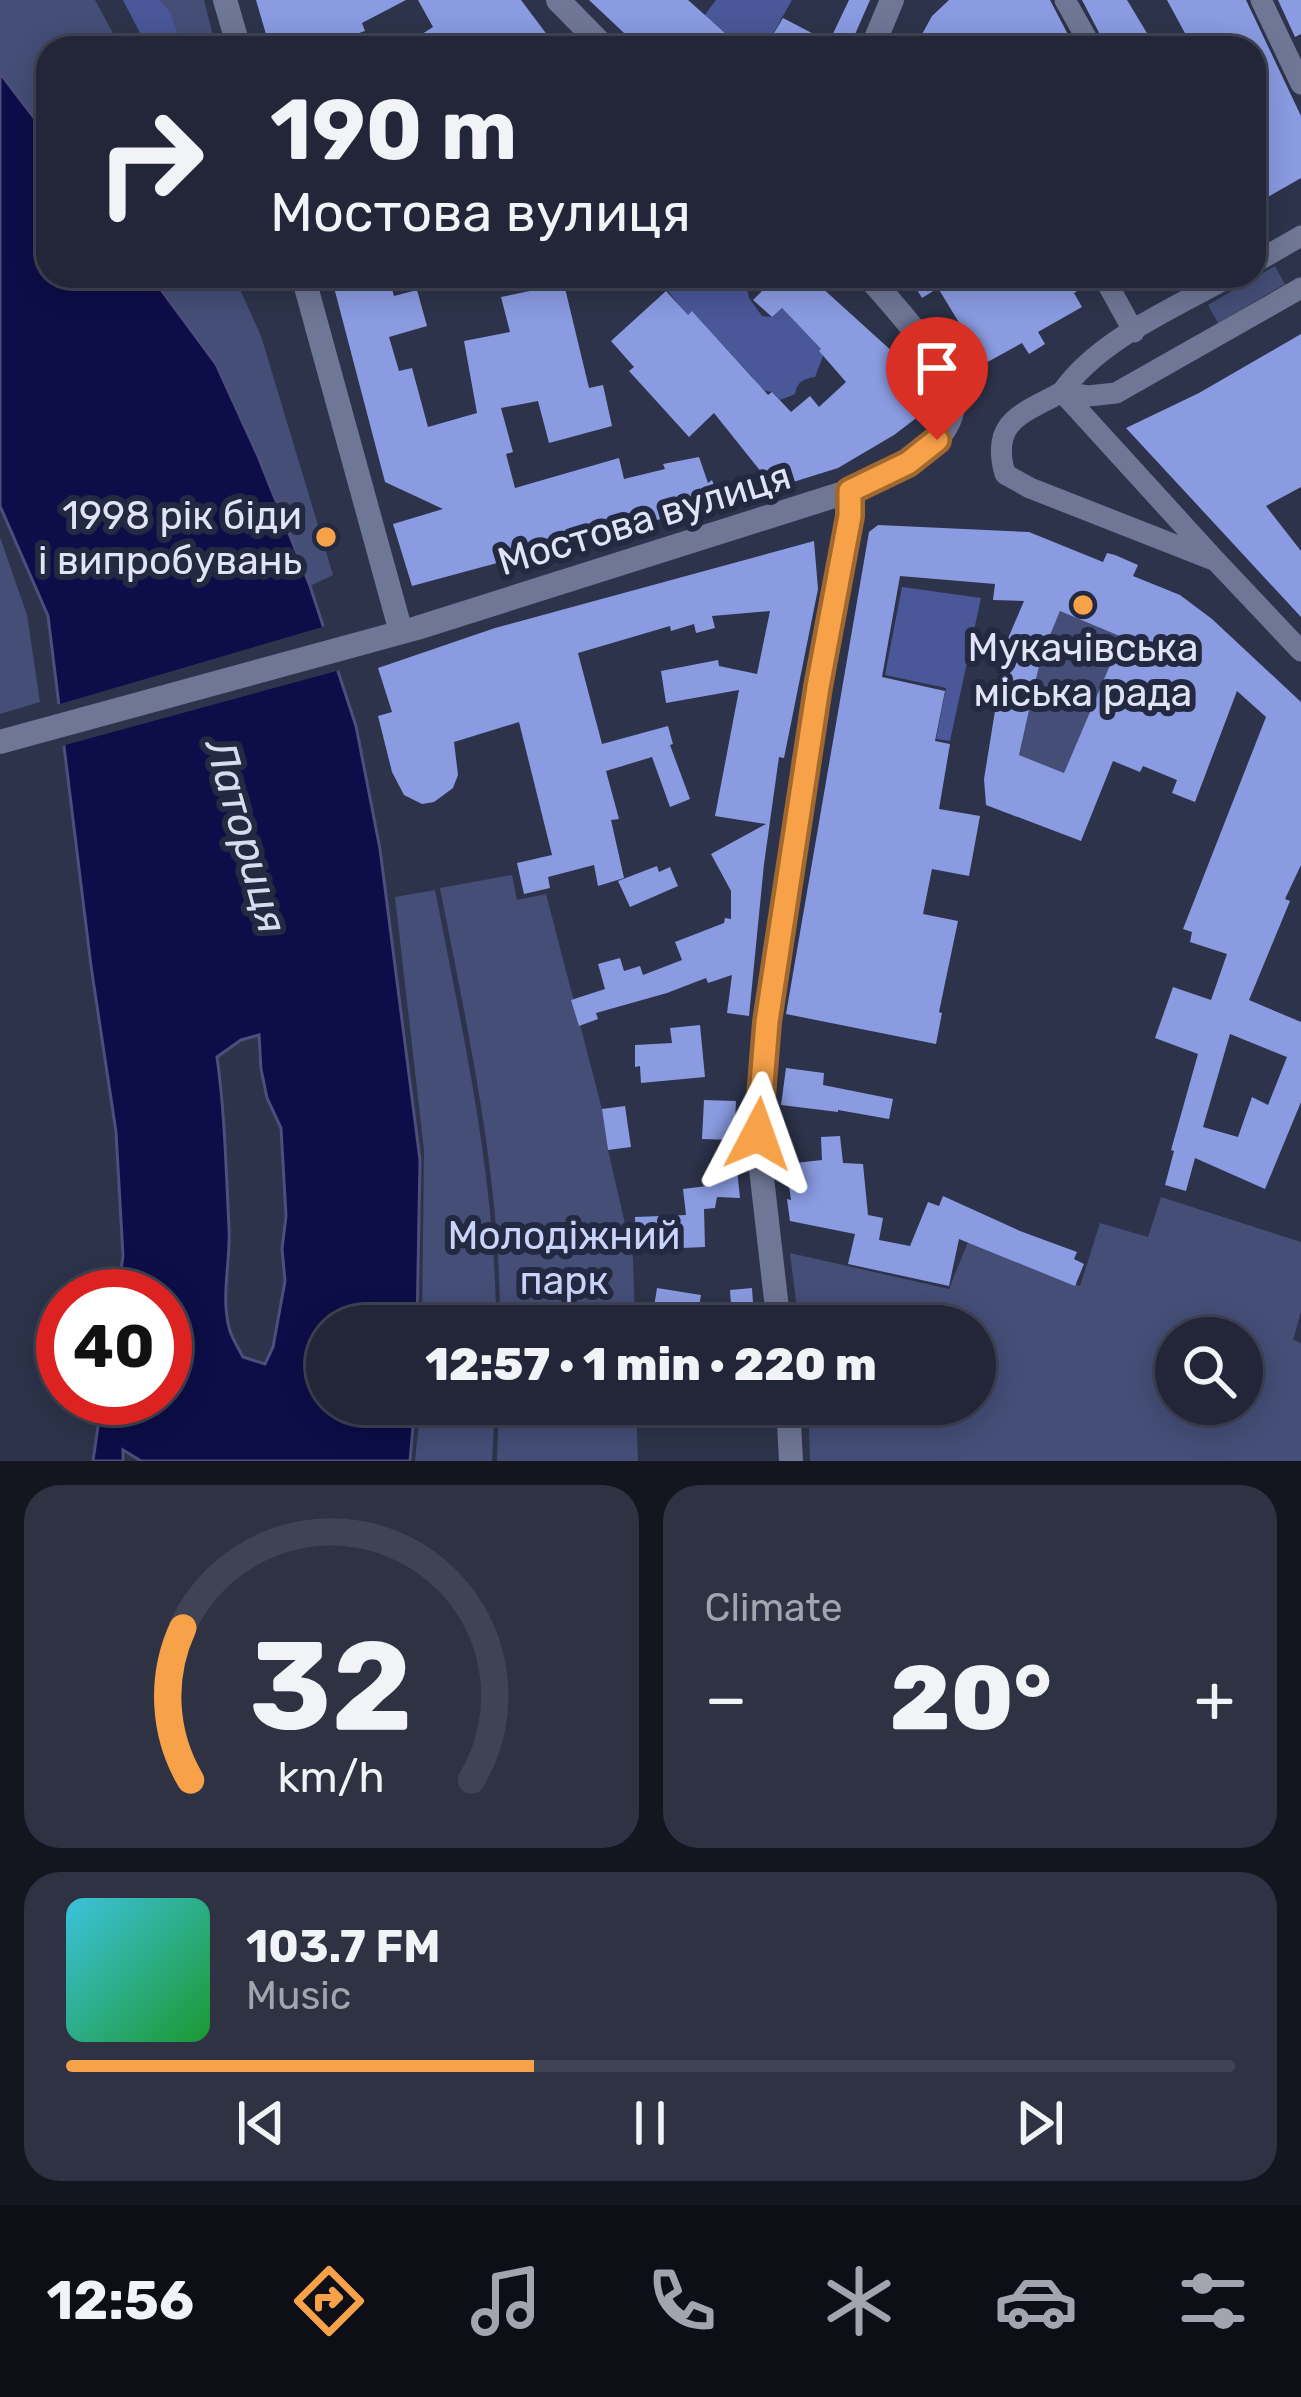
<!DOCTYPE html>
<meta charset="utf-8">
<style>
body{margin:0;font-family:Rubik,sans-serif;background:#2e3243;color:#f1f3f6;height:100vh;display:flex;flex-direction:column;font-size:45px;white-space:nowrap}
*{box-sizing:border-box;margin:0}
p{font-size:39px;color:#a2a5ae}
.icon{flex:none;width:66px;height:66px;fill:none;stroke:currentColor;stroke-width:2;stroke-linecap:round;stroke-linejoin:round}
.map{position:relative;height:1461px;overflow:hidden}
.panel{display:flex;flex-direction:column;gap:24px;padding:24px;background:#13151f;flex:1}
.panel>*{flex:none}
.guide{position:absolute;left:36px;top:36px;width:1230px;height:252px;border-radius:36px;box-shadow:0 6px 30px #0003,0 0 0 3px #3f4353;background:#222638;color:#f1f3f6;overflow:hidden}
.buttons{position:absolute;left:1155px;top:1317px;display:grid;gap:24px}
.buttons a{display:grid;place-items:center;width:108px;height:108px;border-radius:50%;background:#222638;box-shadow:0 6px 30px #0003,0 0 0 3px #3f4353;font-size:60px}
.speed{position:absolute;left:36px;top:1269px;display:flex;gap:24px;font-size:60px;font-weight:700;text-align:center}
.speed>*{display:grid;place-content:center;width:156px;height:156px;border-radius:50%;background:#222638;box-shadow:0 6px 30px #0003,0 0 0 3px #3f4353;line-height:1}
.speed .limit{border:18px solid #d22;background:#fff;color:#111}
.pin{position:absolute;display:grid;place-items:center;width:102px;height:102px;color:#fff;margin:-123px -51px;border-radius:50% 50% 50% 0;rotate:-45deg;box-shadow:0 0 12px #0007}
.pin .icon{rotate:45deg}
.me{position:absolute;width:132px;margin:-66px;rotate:4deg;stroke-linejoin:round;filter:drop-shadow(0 0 9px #0008)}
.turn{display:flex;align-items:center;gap:42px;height:252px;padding:0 36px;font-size:54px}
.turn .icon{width:156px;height:156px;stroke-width:2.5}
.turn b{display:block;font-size:84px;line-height:102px}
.big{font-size:90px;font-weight:800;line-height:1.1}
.panel .card{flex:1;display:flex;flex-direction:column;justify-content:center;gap:18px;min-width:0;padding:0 42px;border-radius:36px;background:#2e3243}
.panel .dial{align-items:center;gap:0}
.dial svg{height:312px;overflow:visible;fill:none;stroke:#3f4353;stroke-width:7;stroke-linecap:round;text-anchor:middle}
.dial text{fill:#f1f3f6;stroke:none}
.song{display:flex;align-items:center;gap:36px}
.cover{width:144px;height:144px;border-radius:18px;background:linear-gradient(135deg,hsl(190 70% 55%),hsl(130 70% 35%))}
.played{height:12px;border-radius:6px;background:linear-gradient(90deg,#f7a149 40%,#3f4353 40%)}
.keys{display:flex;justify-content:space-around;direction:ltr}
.heat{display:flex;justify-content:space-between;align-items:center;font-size:66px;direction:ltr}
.panel .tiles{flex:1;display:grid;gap:24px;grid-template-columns:1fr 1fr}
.card:last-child{grid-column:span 2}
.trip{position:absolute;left:306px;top:1305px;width:690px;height:120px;border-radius:60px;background:#222638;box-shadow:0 6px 30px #0003,0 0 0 3px #3f4353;font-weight:800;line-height:120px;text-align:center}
.tab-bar{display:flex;height:192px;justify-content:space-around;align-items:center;background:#0e0f16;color:#a2a5ae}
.tab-bar .icon{width:84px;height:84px}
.tab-bar .selected{color:#f7a149}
.tab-bar b{font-size:54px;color:#f1f3f6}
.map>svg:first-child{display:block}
</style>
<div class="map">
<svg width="1301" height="1461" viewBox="0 0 1301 1461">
<rect width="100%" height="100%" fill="#2d334a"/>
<g fill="#444e77" fill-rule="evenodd">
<path d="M0,0h95l26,48h-73v88l-48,-63z"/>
<path d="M123,0h81l12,48h-68z"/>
<path d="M1275,266l10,18 -67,39 -10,-18z"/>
<path d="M151,276h83l27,60 72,239 -23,11 -52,-130 -42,-92z"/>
<path d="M0,537l27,78 13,87 -40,12z"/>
<path d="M1068,592l62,27 -66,154 -45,-18 22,-98z"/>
<path d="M512,875l5,25 29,-6 56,215 6,41 25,108 2,68h-135c1,-148 -32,-294 -60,-438z"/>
<path d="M435,890c28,144 61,289 61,436h-74l2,-176 -29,-253z"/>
<path d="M1161,1197l140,45v70l-8,28 8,3v118h-491l-2,-57h167v-78h-176l-9,-73 159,36 19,-47 112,44 20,-63 48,14zM1176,1338h66v66h-66z"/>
<path d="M421,1404h74l-3,57h-77z"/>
<path d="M499,1404h137l2,57h-141z"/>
</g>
<g fill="#4a5798">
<path d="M123,0h36l11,12 13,36h-35z"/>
<path d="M716,0h76l-27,48h-33l4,-6 -23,-20 -21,23 -6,-5z"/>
<path d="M656,276h80l10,6 3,16 13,18 10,1 10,-9 39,41 2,7 -8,21c-11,1 -18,5 -20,17l-15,6 -8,-8 -12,-2 -7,-12 -60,-66 -6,3z"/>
<path d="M902,587l79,11 -31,143 -14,-2 10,-51 -61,-13z"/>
</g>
<path fill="#0d0d49" stroke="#4c4e7c" stroke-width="3" fill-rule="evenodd" d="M0,73l48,63v140h103l65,88 42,92 52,130 46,140 24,123 40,311 -3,166h-90v78h88l-5,57h-269l-18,-11v11h-30l9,-63h63v-102h-48l6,-40 -7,-124 -25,-166 -43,-350 -48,-110zM259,1035l2,34 6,29 14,30 5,88 -4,33 3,32 -12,66 -8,17 -22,-7c-4,-8 -10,-17 -13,-26 -10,-32 1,-71 -1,-104 -3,-56 -4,-114 -12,-170l24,-17z"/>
<path fill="#2d334a" d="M329,625l15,44 -286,78 -5,-41z"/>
<g fill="#8a9be2" fill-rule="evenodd">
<path d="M256,0h150l-44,23 3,8 -6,2 6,15h-95z"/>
<path d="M418,0h103l36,48h-157l33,-21z"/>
<path d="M589,0h99l54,48h-102z"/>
<path d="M849,0h21l-21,48h-84l18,-30 46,24z"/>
<path d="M949,0h101l25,48h-146l-8,-12 11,-20z"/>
<path d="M1082,0h45l29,48h-49z"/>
<path d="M1167,0h79l55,116v62l-47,27v-157h-61z"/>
<path d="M1278,0h23v34l-6,3z"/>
<path d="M331,276h57l6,20 23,-6 10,36 -38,11 10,34 13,-3 16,59 49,-14 -13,-72 46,-9 -9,-35 63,-13 25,104 14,-3 9,41 -63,17 -11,-42 -37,7 12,44 -7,2 9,34 104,-30 5,21 41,-10 -2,-5 36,-7 9,26 4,-3 8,23 -308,83 -19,-62 50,-15 -58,-27z"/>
<path d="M748,276h61l96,87 16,22 -6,34 -21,16 -56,33 -64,20 -60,-75 -25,24 -60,-66 5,-4 -23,-26 55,-50 22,24 4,-4 76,84 4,-3 19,20 19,-16 9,11 27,-25 -27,-31 2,-2 -39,-41 -10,9 -19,-17 9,-9z"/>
<path d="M909,276h179l2,7 -16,10 8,14 -44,25 7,12 -16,10 -7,-11 -38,21 -46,-76 -16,10z"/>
<path d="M1301,334v153l-35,19 35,45v66l-175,-189 73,-35z"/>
<path d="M878,525l151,7 74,30 4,-9 8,2 23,10 -5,11 47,19 32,24 89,83v163l-16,34 5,2 -41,99 52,22v80l-36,87 -70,-31 -9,33 -21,-6 9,-34 -3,-1 27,-96 -43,-16 18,-51 38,13 16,-46 -37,-12 2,-10 -9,-3 83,-212 -29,-26 -42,111 -23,-9 5,-13 -34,-14 -3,6 -27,-11 -32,80 -95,-36 -2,-26 22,-136 18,-42 -31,-1 2,-16 -95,-8 -18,101 63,14 -10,50 15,3 -11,65 41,7 -11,60 -37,-7 -9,45 35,7 -19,91 3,1 -6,31 -150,-30 83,-482zM1060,611l62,26 -58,136 -45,-18 22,-98zM1230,1034l57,23 -19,48 -16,-8 -14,40 -35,-10z"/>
<path d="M814,541l4,48 -34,169 -5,-1 -15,107 -15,152 -22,-3 5,-38 -24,8 -2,-5 -39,15 -71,20 2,6 -19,7 -8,-26 34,-11 -7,-25 22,-6 4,13 16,-5 3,9 39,-15 -7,-18 49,-19 1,-5 6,1v-28l-20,-37 55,-30 -51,-8 24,-126 -73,13 -5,-32 57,-11 1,6 38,8 13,-63 -58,5 3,12 -19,5 -2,-9 -23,7 -1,-5 -92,27 24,91 66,-18 5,18 -3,1 20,54 -20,8 -18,-50 -46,14 13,48 -8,1 13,58 -26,8 -4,-21 -46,12 2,11 -26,6 -7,-31 35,-8 -33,-133 -65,20 4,33 -5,13 -19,14 -12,2 -18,-9 -12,-23 -14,-56 14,-4 -14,-44 117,-40z"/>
<path d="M657,866l2,6 11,-5 8,19 -48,21 -12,-26z"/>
<path d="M700,1025l5,52 -64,6 -1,-17 -5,1v-22l37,-2 -2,-15z"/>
<path d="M786,1068l38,5 -1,12 70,14 -4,20 -51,-9v2l-57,-7z"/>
<path d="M704,1100l32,1 -2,39 -32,-1z"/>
<path d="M625,1106l6,41 -23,3 -6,-41z"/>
<path d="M840,1136l3,27 20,1 5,51 15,3 -4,22 31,6 18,-44 11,4 4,-10 77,35 57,21 -3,7 10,5 -9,22 -116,-47 -10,47 -101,-22 7,-30 -65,-13 -3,-22 4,1 -5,-36 36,-4 -1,-23z"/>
<path d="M737,1169l3,29 -23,-1 -2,11 -11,1 1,38 -69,3 -1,-33 51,-2 -3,-26 24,-3 -1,-13z"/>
<path d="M657,1288l44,7 -3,17 -17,-3 -1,4 24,6 -1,7h-61l5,-21 7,2z"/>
<path d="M752,1288l2,30 -22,2 -2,-30z"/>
</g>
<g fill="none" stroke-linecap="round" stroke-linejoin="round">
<g stroke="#6f7796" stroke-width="21">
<path d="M1065,0l27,48"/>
<path d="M1261,0l40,84"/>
<path d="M1254,263l47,-27"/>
<path d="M1103,276l31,56"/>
<path d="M1231,276c-56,32 -132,63 -169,116l26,4 28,-3 185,-105"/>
<path d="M1062,392l154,169 -186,-73 -25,-14c-15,-53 17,-60 57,-82z"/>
<path d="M1216,561l85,90"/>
</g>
<g stroke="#6f7796" stroke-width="24">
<path d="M225,0l14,48"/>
<path d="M558,0l47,48"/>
<path d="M872,48l20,-48"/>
<path d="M303,276l98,356"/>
<path d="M850,491c25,-12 54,-22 76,-40 11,-10 23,-25 26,-39 6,-41 -59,-106 -84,-136"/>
</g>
<g stroke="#6f7796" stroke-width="24">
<path d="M0,742l417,-114 433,-137v25l-32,171 -12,92 -39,243 -8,69 -2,43 22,192"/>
<path d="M788,1404l3,57"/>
</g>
</g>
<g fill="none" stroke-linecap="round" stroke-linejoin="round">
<defs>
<path id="route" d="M758,1134l9,-112 51,-335 32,-171v-25l58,-28 29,-23"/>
</defs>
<use href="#route" stroke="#a1692f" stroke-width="30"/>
<use href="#route" stroke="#f7a149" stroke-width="21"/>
</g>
<g fill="#f7a149" stroke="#232940" stroke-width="4.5">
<circle cx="326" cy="537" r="12"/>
<circle cx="1083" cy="605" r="12"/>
</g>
<g text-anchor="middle" stroke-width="12" stroke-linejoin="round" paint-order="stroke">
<g font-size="39" fill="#e0e4f4" stroke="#232940" text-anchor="end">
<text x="302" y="529">1998 рік біди<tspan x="302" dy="45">і випробувань</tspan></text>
<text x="1083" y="661" text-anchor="middle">Мукачівська<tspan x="1083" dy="45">міська рада</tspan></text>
</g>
<g font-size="39" fill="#e0e4f4" stroke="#232940">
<text transform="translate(644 518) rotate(-17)" y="14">Мостова вулиця</text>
</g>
<g font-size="39" fill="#c9d4fa" stroke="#232940">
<text x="564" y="1249">Молодіжний<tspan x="564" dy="45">парк</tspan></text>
</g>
<g font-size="42" font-style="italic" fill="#d6dbee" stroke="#232940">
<text transform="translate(247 836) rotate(74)" y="15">Латориця</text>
</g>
</g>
</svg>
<div class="buttons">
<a><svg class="icon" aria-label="search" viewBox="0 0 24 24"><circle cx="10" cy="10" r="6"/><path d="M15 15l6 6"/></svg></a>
</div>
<div class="speed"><div class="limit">40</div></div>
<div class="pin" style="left:937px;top:440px;background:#d93025"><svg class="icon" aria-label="arrive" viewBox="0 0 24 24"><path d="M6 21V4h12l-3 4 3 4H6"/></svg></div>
<svg class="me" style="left:758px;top:1134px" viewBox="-20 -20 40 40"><path d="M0-17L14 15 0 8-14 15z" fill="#f7a149" stroke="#fff" stroke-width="4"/></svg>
<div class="trip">12:57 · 1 min · 220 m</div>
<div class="guide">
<div class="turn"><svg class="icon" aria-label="right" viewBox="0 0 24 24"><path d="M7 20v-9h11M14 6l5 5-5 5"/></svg><div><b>190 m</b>Мостова вулиця</div></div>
</div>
</div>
<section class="panel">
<div class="tiles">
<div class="card dial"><svg viewBox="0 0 100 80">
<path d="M14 69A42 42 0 1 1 86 69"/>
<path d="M14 69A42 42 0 0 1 12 30" stroke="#f7a149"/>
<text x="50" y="56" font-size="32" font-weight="700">32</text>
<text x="50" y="72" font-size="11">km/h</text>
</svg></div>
<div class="card"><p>Climate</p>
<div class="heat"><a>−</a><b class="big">20°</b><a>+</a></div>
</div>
<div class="card">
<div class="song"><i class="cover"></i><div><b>103.7 FM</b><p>Music</p></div></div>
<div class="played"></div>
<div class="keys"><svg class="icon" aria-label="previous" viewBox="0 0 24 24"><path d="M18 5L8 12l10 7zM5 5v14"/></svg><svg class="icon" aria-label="pause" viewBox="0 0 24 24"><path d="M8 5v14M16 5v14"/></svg><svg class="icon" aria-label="next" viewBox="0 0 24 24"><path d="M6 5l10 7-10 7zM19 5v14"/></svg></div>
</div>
</div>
</section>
<nav class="tab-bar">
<b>12:56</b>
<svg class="icon selected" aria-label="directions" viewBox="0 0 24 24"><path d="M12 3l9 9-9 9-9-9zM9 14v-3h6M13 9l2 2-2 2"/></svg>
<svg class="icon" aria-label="music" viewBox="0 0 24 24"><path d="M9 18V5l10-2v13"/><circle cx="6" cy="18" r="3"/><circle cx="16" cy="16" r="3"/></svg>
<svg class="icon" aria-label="phone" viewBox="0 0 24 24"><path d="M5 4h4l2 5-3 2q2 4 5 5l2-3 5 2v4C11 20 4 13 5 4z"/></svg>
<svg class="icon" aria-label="climate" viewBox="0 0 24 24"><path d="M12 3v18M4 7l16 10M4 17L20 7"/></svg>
<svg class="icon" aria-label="car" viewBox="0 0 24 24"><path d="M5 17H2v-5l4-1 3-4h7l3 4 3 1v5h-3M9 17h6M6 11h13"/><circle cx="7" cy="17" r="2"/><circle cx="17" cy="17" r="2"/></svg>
<svg class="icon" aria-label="filters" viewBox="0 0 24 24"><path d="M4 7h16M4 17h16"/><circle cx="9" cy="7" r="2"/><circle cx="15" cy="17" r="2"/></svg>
</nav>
